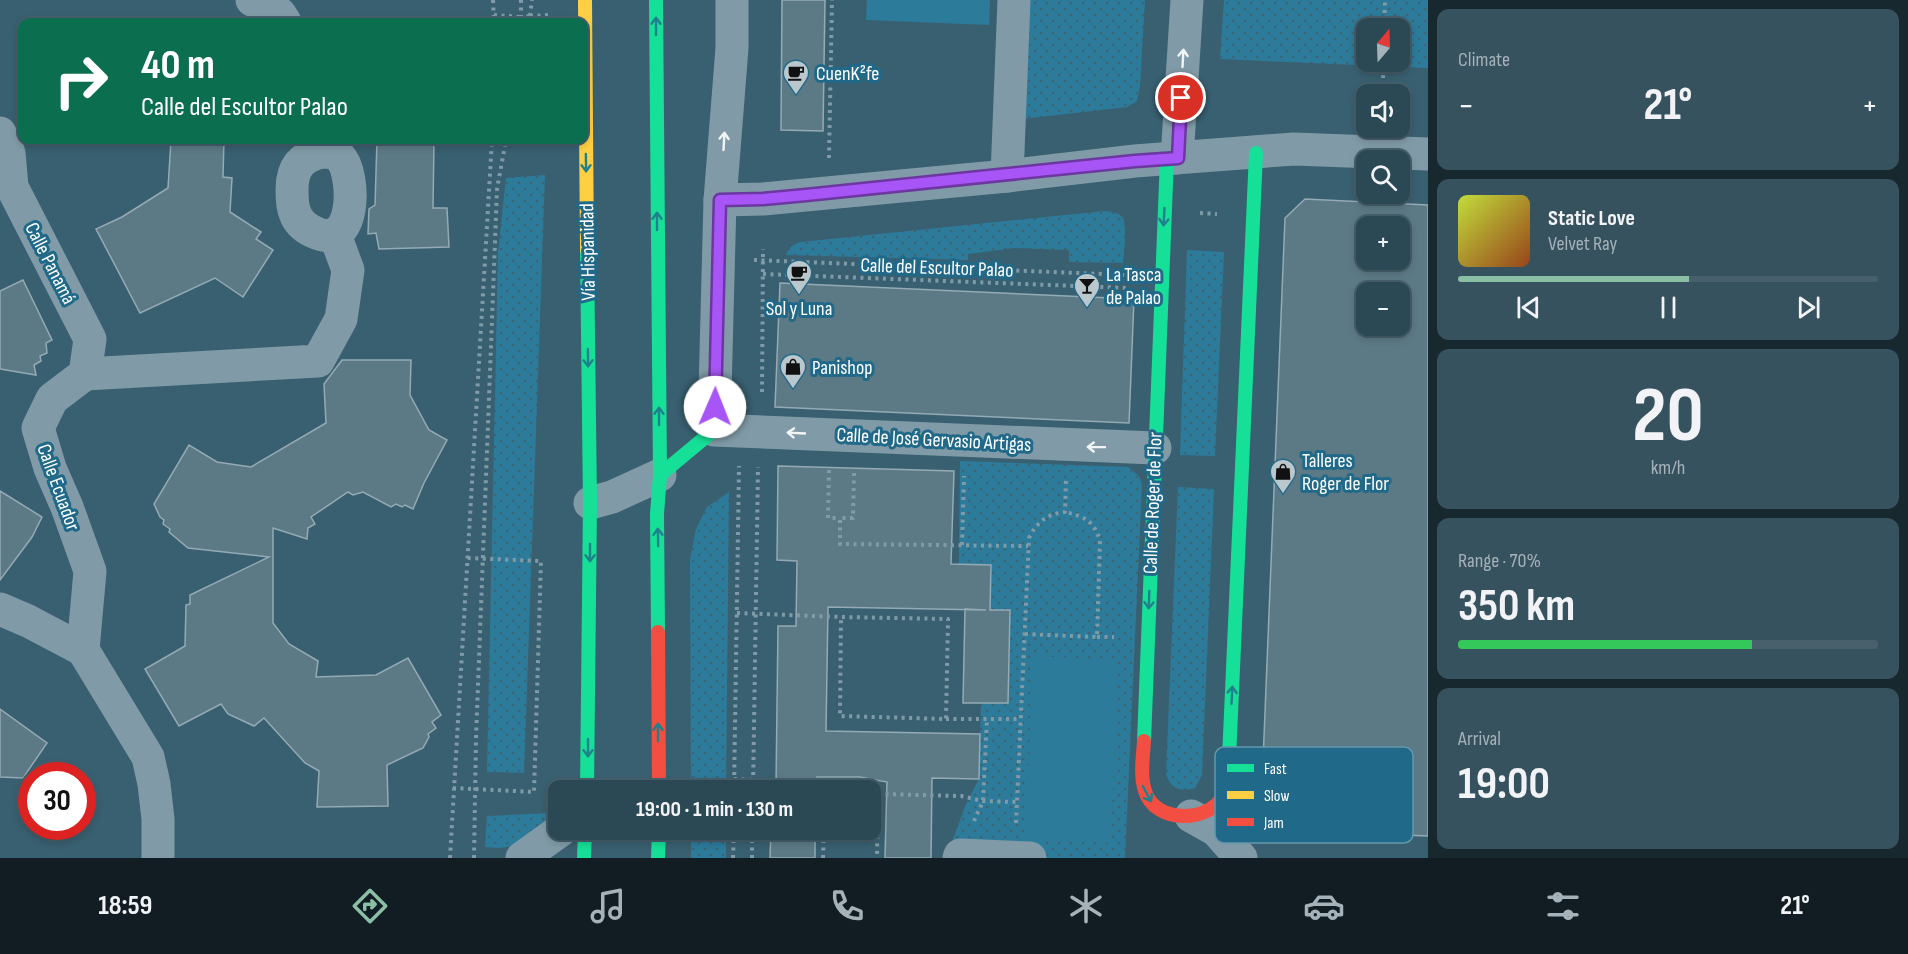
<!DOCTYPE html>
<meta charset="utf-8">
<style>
body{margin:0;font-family:"Sofia Sans Condensed",sans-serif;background:#37525f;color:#f1f3f6;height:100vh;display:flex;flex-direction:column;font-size:22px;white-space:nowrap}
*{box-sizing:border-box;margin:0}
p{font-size:20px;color:#a6b2b9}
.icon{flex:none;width:33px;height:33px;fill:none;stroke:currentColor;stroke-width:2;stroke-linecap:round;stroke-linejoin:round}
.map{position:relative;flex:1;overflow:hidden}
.side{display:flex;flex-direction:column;gap:9px;padding:9px;background:#18282f;width:480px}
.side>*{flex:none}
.banner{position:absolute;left:18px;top:18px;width:570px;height:126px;border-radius:12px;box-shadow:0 3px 9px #0003,0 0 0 2px #47606c;background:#0b6e4f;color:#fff;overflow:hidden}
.needle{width:39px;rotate:19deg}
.tools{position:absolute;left:1356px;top:18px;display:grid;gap:12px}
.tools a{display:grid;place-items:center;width:54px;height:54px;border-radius:12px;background:#2b4855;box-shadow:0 3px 9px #0003,0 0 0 2px #47606c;font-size:30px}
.speed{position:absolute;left:18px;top:762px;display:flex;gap:12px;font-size:30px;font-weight:700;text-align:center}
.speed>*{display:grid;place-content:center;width:78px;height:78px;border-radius:50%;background:#2b4855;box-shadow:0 3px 9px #0003,0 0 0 2px #47606c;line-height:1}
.speed .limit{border:9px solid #d22;background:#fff;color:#111}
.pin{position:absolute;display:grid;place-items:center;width:51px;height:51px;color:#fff;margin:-26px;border:3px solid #fff;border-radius:50%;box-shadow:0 2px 6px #0007}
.me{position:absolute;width:66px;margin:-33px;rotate:1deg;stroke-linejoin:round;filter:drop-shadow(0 0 4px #0008)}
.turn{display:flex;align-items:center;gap:21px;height:126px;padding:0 24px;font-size:27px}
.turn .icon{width:78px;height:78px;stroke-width:2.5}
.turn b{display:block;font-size:42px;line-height:51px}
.big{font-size:45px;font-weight:700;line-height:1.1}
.side .widget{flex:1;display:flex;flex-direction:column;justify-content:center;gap:9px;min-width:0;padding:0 21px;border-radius:12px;background:#37525f}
.side .dial{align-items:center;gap:0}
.dial b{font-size:78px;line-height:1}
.song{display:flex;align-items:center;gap:18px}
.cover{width:72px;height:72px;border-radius:9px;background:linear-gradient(135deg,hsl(70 70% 55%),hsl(20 70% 35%))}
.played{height:6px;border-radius:3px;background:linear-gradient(90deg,#8abfa5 55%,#47606c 55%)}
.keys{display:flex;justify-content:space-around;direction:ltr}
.heat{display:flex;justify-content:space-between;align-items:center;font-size:33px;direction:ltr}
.charge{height:9px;border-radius:4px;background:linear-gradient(90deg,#34c759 70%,#47606c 0)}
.trip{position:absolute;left:548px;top:780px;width:333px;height:60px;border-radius:12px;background:#2b4855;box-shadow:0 3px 9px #0003,0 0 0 2px #47606c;font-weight:700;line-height:60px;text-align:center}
.tabs{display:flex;height:96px;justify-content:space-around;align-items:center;background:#111d22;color:#a6b2b9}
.tabs .icon{width:42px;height:42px}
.tabs .current{color:#8abfa5}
.tabs b{font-size:27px;color:#f1f3f6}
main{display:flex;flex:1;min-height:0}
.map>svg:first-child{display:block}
</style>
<main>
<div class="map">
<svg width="1428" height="858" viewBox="0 0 1428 858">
<defs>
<pattern id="grass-dots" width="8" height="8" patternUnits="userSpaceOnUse" patternTransform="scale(1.5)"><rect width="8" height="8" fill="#2c7b9b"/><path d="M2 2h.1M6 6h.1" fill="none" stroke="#3c6474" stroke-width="1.8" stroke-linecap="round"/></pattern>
</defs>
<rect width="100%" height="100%" fill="#396071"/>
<g fill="url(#grass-dots)" fill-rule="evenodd">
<path d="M1026,0h119l-5,86 -3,15 -10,6 -105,12z"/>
<path d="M1224,0h204v68l-208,-9zM1366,28h34v34h-34z"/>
<path d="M545,175l-21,598 -37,-1 11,-519 8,-75z"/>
<path d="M1105,211c7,1 14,1 18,7 4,8 1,35 0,45l-54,-1v-12l-55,-2 -46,6v6l-182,-5c3,-8 7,-11 15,-13z"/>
<path d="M1187,250l37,2 -9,204 -35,-1z"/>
<path d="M960,461l168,6 11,9 3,8 -17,374h-179l20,-54 13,-25 2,-76h27l2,-93h-20v-45l-31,-1z"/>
<path d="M1178,487l36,2 -12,286 -7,13c-14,4 -25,1 -29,-14z"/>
<path d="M729,492l-3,298h-35l-1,-231 6,-30 11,-22z"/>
<path d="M550,813l-6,16 -26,16 -18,3 -15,-1 2,-31z"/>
<rect x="691" y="830" width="35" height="28"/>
</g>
<g fill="#2c7b9b">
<path d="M867,0h123l-1,25 -123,-5z"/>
<path d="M1033,656l85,4 -7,183 -85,-4z"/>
</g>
<g fill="#5c7a86" stroke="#94aab4" stroke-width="1.5" fill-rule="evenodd">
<path d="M782,0h43l-2,131 -42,-1z"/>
<path d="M171,140h53l-1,37 9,1 -2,34 31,20 -5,7 17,11 -30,47 -28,-19 -75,35 -44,-84 26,-12 46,-29z"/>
<path d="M377,140h57l-1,68h14l2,39 -70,2 -3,-16 -8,1 1,-25 6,-4z"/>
<path d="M1305,199l123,6v631l-149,-6 -18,-19 24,-593zM1366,226h34v34h-34zM1366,292h34v34h-34z"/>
<path d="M23,280l29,60 -6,3 1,10 -7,3 1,5 -7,4 2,10 -36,-6v-78z"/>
<path d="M780,283l354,16 -5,124 -354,-16z"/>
<path d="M342,360h69l-1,35 19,35 18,10 -23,43 -11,26 -8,-4 -3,2 -6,-3 -5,3 -28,-15 -10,3 -5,-3 -37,25 4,7 -7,4 -1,11 -34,-11v95l16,21 29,17 -2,16 60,-2 32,-17 33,57 -9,7 4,6 -8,6 1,3 -6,11 -36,17 1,41 -71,1 2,-36 -14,-8 -41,-45 -10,8 -26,-12 -7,-10 -42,22 -34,-57 40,-23 1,-41 4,-1v-9l79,-38 -81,-9 -19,-16 1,-3 -7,-5 1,-4 -4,-3 -6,-13 35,-59 28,17 34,5 75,-44 -2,-39z"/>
<path d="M778,466l176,5 -3,93 40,1 -1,45h20l-2,93h-45l2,-94 21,1 -158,-3 -2,124 154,3 -1,45 -47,-1 -1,80h-46l2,-76 -27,-5h-43l-1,13h-44v-3h4l2,-161h18l1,-65 -20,-1z"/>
<path d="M0,491l42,26 -10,20 -32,43z"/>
<path d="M0,709l47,34 -24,35 -23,-1z"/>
<path d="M771,830h44v28h-45z"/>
</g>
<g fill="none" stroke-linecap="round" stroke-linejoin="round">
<g stroke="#809ba7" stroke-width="4" stroke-dasharray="3 4.5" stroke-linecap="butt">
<path d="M493,0l1,22"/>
<path d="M521,0v17l9,-1v6"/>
<path d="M494,15l27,2"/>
<path d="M530,16l20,-1"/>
<path d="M530,16l2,-16"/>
<path d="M1384,28l1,-28"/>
<path d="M1383,78l1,-16"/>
<path d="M829,158l3,-158"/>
<path d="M1200,213l17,1"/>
<path d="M754,260l373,15"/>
<path d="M763,274l365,14"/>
<path d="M762,392l1,-143"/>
<path d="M829,470l-1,48h12"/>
<path d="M854,473l-1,45h-13v26l188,2"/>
<path d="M962,545l2,-69"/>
<path d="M737,613l104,4 107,2 -2,100 -106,-3 1,-99"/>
<path d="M1025,634l72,3 3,-96c-5,-19 -16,-25 -35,-29"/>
<path d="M1097,637h17"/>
<path d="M946,719h75"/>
<path d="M734,779l144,6 -1,73"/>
<path d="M453,788l81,4 7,-231 -74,-3"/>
<path d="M734,790l5,-324"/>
<path d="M753,790l5,-323"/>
<path d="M825,790v-7"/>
<path d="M878,794l83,2 22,5 35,1"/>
<path d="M974,821l9,-20 4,-82"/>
<path d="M1016,823l13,-285c8,-16 18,-24 36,-26l1,-34"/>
<path d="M450,858l42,-718"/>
<path d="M474,858l2,-120 21,-549 9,-49"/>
<path d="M733,858l1,-28"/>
<path d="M752,858v-28"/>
<path d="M823,858l1,-28"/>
</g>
<g stroke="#809ba7" stroke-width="33">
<path d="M252,0l28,14 5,8"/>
<path d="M732,0v48l-12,152 -6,230 441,18"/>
<path d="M0,133l9,20 3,34 78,152 -5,35"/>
<path d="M322,152c6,0 13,1 18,5 16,17 17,96 -26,75 -9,-4 -16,-10 -19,-19 -3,-7 -3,-15 -3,-23 0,-23 9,-33 30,-38z"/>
<path d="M1177,158l10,-158"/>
<path d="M1007,176l7,-176"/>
<path d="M720,200l43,-1 244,-23 128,-15 159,-12 134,5"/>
<path d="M590,503l22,-6 48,-22"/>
<path d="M0,609l28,12 55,29"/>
<path d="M1191,816l25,14 25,28"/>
<path d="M158,858v-39l-4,-35 -6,-27 -65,-107 7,-79 -23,-64 -17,-39 -12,-40 14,-29 33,-25 233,-13 23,-42 7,-49 -13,-35"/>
<path d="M522,858l39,-28"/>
<path d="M959,858l1,-3 70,3"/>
</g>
<g stroke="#16e098" stroke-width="14">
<path d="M656,0l4,475 -3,39 1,118"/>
<path d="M660,475l54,-45"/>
<path d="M1144,741l23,-583"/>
<path d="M1228,781l28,-628"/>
<path d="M587,790l3,-287 -3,-253"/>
<path d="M584,858l1,-28"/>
<path d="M658,858l1,-28"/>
</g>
<path stroke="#ffcf43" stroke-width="14" d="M585,0l2,250"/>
<g stroke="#f24e42" stroke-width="14">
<path d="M658,632l1,158"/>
<path d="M1144,741c-1,17 -5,38 3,55 15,31 77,26 81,-15"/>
</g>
</g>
<defs><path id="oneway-shaft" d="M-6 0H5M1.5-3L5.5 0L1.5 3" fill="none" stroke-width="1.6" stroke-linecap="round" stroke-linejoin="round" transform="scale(1.5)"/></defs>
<g stroke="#1f818c">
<use href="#oneway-shaft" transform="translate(656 26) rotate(-90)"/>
<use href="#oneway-shaft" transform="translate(586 163) rotate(89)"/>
<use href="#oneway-shaft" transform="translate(1164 217) rotate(93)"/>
<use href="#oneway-shaft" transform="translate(657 221) rotate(-90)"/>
<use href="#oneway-shaft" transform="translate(588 358) rotate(89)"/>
<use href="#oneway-shaft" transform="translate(659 416) rotate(-90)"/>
<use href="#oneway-shaft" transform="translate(658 537) rotate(-91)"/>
<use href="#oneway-shaft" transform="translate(590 553) rotate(90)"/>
<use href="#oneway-shaft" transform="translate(1149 600) rotate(92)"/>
<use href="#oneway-shaft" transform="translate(1232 695) rotate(-87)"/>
<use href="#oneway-shaft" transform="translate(658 732) rotate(-90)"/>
<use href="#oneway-shaft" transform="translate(588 748) rotate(90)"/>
<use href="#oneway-shaft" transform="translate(1147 794) rotate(62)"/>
</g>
<g stroke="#f2f5f6">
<use href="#oneway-shaft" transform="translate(1183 58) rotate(-87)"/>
<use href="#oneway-shaft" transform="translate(724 141) rotate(-87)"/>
<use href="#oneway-shaft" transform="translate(796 433) rotate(-177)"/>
<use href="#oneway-shaft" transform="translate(1096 447) rotate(-179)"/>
</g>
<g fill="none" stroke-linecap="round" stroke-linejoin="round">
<defs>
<path id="route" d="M715,407l5,-207 43,-1 43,-4 329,-34 43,-3 3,-60"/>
</defs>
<use href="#route" stroke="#6d37a1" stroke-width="15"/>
<use href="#route" stroke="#a855f7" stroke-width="10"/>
</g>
<defs>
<symbol id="cafe-pin" viewBox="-11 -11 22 30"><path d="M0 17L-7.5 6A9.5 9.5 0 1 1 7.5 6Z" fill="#bac7cd" stroke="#216989"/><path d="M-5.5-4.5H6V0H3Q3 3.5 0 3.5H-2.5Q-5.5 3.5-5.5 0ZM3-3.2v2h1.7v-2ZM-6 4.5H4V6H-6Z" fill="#111"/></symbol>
<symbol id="bar-pin" viewBox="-11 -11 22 30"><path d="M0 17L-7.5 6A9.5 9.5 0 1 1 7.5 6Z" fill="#bac7cd" stroke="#216989"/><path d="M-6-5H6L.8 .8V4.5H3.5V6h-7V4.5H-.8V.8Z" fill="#111"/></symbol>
<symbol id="shop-pin" viewBox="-11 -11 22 30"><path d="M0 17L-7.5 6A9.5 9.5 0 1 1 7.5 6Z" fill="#bac7cd" stroke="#216989"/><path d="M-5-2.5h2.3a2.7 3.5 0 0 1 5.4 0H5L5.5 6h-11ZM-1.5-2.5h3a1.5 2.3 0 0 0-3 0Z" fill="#111"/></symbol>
</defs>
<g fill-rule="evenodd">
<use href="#cafe-pin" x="781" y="58" width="30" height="40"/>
<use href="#cafe-pin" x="784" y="258" width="30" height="40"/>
<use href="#bar-pin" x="1072" y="271" width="30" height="40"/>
<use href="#shop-pin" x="778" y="352" width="30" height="40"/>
<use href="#shop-pin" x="1268" y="457" width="30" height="40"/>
</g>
<g text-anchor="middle" stroke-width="6" stroke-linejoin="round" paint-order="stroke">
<g font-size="20" fill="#fff" stroke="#216989" text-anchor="start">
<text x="816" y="80">CuenK²fe</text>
<text x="1106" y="281">La Tasca<tspan x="1106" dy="23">de Palao</tspan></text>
<text x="799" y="315" text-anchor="middle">Sol y Luna</text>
<text x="812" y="374">Panishop</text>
<text x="1302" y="467">Talleres<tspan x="1302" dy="23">Roger de Flor</tspan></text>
</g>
<g font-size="20" fill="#fff" stroke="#216989">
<text transform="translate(587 252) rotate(-91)" y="7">Vía Hispanidad</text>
<text transform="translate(51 263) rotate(63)" y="7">Calle Panamá</text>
<text transform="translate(937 267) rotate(2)" y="7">Calle del Escultor Palao</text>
<text transform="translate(934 439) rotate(3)" y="7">Calle de José Gervasio Artigas</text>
<text transform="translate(59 487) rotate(70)" y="7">Calle Ecuador</text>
<text transform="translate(1152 503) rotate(-88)" y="7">Calle de Roger de Flor</text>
</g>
</g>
<rect x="1215" y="747" width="198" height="96" rx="9" fill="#216989" stroke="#6496ac" stroke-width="1.5"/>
<rect x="1227" y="764" width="27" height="8" fill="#16e098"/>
<rect x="1227" y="791" width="27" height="8" fill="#ffcf43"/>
<rect x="1227" y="818" width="27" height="8" fill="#f24e42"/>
<g font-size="16" fill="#fff">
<text x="1264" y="774">Fast</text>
<text x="1264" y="801">Slow</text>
<text x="1264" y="828">Jam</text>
</g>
</svg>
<div class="tools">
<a><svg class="needle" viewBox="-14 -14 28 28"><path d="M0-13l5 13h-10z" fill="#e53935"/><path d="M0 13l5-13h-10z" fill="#a6b2b9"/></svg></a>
<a><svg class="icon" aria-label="sound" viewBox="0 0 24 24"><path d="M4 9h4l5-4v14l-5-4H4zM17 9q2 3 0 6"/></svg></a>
<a><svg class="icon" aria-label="search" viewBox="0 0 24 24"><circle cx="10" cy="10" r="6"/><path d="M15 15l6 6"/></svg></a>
<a>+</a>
<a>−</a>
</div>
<div class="speed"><div class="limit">30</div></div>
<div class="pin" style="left:1181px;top:98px;background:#d93025"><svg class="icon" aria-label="arrive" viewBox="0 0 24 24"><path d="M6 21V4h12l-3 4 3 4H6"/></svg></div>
<svg class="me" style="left:715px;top:407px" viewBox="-20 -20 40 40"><circle r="19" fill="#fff"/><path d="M0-13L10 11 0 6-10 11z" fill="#a855f7"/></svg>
<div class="trip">19:00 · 1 min · 130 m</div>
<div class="banner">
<div class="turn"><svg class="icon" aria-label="right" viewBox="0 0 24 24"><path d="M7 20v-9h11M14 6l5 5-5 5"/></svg><div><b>40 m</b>Calle del Escultor Palao</div></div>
</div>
</div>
<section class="side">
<div class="widget"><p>Climate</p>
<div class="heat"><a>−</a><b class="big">21°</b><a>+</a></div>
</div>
<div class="widget">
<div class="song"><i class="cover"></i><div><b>Static Love</b><p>Velvet Ray</p></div></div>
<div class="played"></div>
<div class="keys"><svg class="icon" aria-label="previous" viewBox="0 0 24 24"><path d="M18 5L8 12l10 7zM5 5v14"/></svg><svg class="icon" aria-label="pause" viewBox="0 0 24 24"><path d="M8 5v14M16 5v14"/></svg><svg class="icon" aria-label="next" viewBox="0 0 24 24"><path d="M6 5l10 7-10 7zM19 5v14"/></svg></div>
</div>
<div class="widget dial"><b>20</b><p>km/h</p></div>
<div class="widget"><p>Range · 70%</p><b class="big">350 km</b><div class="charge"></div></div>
<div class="widget"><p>Arrival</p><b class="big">19:00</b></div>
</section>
</main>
<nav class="tabs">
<b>18:59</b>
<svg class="icon current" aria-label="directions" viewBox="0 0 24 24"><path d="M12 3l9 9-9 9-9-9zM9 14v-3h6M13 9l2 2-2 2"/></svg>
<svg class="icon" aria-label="music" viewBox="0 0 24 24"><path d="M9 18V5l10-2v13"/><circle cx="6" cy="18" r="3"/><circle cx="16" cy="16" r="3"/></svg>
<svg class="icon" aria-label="phone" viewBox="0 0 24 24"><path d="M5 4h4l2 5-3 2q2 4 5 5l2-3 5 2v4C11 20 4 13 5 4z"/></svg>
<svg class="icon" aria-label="climate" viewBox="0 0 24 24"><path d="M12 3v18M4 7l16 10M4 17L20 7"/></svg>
<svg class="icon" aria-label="car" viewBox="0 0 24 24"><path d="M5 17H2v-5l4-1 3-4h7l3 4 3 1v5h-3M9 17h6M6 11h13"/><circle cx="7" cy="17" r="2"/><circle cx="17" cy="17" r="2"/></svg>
<svg class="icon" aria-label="filters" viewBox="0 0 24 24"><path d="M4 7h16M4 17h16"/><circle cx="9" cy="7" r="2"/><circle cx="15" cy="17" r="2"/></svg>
<b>21°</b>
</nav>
